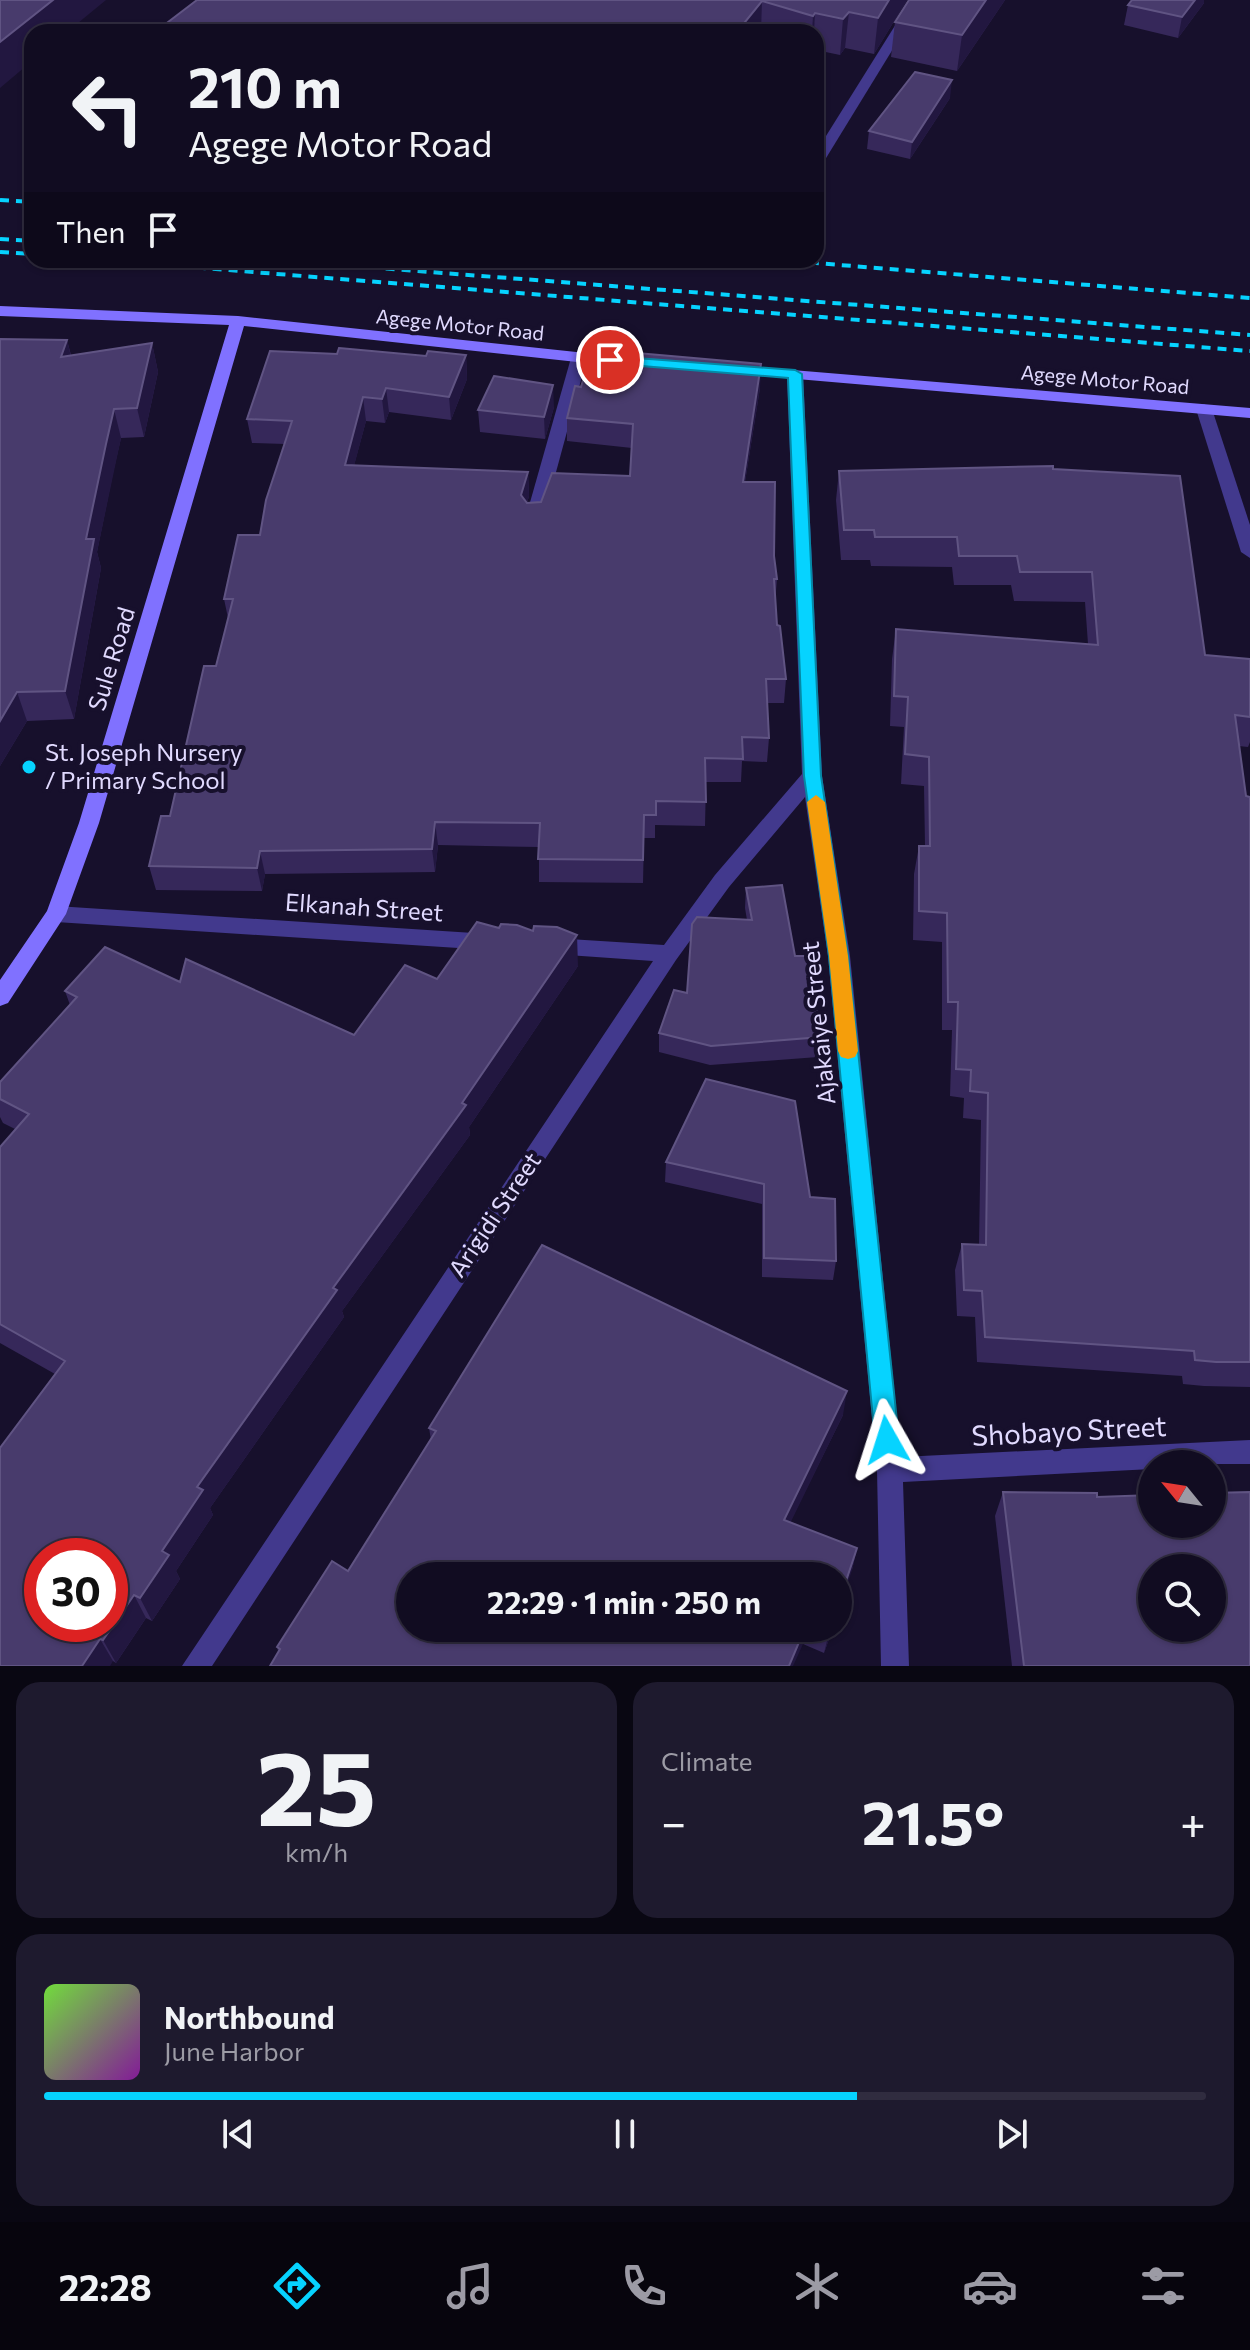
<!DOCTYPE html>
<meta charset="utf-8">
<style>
body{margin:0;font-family:Commissioner,sans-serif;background:#1e1a2e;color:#f1f3f6;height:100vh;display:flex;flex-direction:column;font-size:30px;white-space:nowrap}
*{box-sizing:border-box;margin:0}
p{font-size:26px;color:#9c9ba5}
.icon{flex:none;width:44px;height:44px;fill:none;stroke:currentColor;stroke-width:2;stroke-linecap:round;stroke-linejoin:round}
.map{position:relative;height:1666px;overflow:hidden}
.side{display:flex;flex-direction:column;gap:16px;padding:16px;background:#090712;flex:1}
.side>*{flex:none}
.banner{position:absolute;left:24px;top:24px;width:800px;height:244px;border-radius:24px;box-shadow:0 2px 6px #0004,0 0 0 2px #302c3f;background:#110c21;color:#f1f3f6;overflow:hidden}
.needle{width:52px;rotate:300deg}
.buttons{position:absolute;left:1138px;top:1450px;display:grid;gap:16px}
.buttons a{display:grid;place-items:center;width:88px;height:88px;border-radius:50%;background:#110c21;box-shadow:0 2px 6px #0004,0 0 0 2px #302c3f;font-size:40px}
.speed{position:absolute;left:24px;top:1538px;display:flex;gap:16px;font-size:40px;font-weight:700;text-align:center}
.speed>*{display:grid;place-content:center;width:104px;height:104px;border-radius:50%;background:#110c21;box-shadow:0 2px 6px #0004,0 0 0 2px #302c3f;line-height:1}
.speed .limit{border:12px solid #d22;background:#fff;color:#111}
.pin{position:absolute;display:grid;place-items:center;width:68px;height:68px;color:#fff;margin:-34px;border:4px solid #fff;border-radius:50%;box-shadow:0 2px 8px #0007}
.me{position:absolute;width:88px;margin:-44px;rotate:354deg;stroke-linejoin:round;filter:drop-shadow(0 0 6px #0008)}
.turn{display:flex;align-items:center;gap:28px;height:168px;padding:0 32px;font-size:36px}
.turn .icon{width:104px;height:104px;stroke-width:2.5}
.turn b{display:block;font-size:56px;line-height:68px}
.then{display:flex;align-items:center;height:76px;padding:0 32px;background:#0003;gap:16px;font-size:30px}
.big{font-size:60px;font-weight:700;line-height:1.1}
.side .tile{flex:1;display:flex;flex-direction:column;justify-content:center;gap:12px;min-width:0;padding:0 28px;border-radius:24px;background:#1e1a2e}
.side .dial{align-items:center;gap:0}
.dial b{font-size:104px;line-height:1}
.song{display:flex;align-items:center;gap:24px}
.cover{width:96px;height:96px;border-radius:12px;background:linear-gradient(135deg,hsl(100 70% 55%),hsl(290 70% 35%))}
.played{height:8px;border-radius:4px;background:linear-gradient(90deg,#06d3ff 70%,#302c3f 70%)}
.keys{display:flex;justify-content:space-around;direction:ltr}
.heat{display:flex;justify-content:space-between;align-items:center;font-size:44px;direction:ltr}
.side .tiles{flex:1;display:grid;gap:16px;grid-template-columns:1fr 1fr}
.tile:last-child{grid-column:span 2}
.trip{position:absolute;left:396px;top:1562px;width:456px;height:80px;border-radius:40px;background:#110c21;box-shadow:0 2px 6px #0004,0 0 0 2px #302c3f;font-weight:700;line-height:80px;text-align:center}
.tab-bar{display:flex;height:128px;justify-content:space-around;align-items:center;background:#07050d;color:#9c9ba5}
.tab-bar .icon{width:56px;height:56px}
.tab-bar .selected{color:#06d3ff}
.tab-bar b{font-size:36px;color:#f1f3f6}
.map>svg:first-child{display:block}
</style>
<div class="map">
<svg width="1250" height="1666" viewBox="0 0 1250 1666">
<rect width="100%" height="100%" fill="#17102c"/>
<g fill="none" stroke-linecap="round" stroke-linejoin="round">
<path fill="#42398d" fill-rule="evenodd" d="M911,0h12l-100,163 -7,4v-15z"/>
<g fill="#42398d" fill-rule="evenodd">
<path d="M579,353l8,5 -44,162 -3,4h-12l-3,-4 46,-162z"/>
<path d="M795,369l8,5 19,402 28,180 51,501 349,-17v24h-98v5l-249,13 6,184h-28l-4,-196 -49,-514 -23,-159 -76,90 -53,73 -464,706h-30l471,-705 -100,-7 -7,-2 -3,-6 3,-6 7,-2 111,7 51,-70 87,-101 -15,-400z"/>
<path d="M1204,404l8,5 38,116v33l-9,-6 -45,-143z"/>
<path d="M56,906l433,28 7,2 3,6 -3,6 -7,2 -433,-28 -7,-2 -3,-6 3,-6z"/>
</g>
<g fill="#8071ff" fill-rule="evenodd">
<path d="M0,306l238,10 376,40 8,5 -8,5 -370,-40 -145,497 -33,91 -58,89 -8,3v-26l47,-69 32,-88 150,-498 -229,-9z"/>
<path d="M733,365l517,43v10l-523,-45 -2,-3z"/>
</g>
<g stroke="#06d3ff" stroke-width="4" stroke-dasharray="9 7" stroke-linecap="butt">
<path d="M0,200l32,2"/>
<path d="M0,239l32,2"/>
<path d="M0,252l32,2"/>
<path d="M101,260l1149,91"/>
<path d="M274,260l976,75"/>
<path d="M778,260l472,38"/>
</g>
</g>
<g fill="#36285a">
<path d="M197,0h710l-33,54 -29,-6 -5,7 -24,-5v-18h-661z"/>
<path d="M909,0h96l-48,71 -66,-14 4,-35z"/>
<path d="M1204,3l-26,35 -54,-13 4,-20z"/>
<path d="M950,98l-40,61 -43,-10 2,-18z"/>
<path d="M0,339l67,1 4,15 81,-12 6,29 -14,65 -23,1 -8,35 -16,79 4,16 -27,151 -47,2 -27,45z"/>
<path d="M337,354l89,2 40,-1 1,24 -16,41 -62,-8 -4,11 -19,-2 -12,44 174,7 1,24 -2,7 14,-1 89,-26 2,-28 -65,-7v-23l14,-31 179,1 -15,94 29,74 3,23 -2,24 2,22 9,54 -2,24h-17l2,35 -2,24 -25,-1 -1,21h-35l-1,44 -50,-1v13h-11l-1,45 -104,-1v-35l-101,-2 -3,27 -170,2 -3,17 -106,-1 -7,-24 21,-50 46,-150 12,-48 -4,-19 36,-64 25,-91 -33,-1 -5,-24z"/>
<path d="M554,407l-9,32 -65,-7 -2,-22z"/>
<path d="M1053,469l152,186 45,4v83l-2,5 -9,-1 7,50 4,1v590l-46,-1 -21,-2 -1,-8 -205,-14 -2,-45 -18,-1 -2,-46 7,-26 17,1 2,-125 -18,-2 1,-20 -14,-2 2,-66h-10v-88l-29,-2 1,-66 5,-28h6l-1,-60 -23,-2 3,-57 -14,-1 2,-67 4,-30 192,15 -3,-42 -71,-1 -3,-16h-57l-2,-18 -81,-1 -1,-6h-29l-5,-60 3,-29z"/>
<path d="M746,888l49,68 26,81 -3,20 -108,8 -51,-13v-19l28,-40 60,-73 -2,-12z"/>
<path d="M578,966l-109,161 1,8 -128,176 2,6 -134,191 3,7 -37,56 4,8 -28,42 -6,-3 -30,45 -3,-2 -113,5 55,-292 -55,-31v-196l15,-18 -12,-6 -3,-6v-35l70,-77 -5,-14 115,-9 174,53 83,-56z"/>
<path d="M706,1079l104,118 26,64 -3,19 -71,-3v-73l-97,-22 1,-20z"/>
<path d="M843,1415l-53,107 67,26 -5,22 -442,58h423l-9,25 -21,-9 -525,7 -1,-4 71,-76 83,-131 -2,-12z"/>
<path d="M1003,1492l94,5 153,169h-238l-17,-150z"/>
</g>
<g fill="#221740">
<path d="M53,0h53l-39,32h-35v29l-32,27v-46z"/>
<path d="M889,0h18l-33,54 4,-36z"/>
<path d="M986,0h19l-48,71 5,-36z"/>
<path d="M1195,0h9v3l-26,35 4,-21z"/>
<path d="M762,1l-1,31h-24z"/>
<path d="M849,12l-4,36 -5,7 3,-36z"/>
<path d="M815,13l-1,19h-2l1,-16z"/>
<path d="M952,80l-2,18 -40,61 2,-17z"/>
<path d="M819,97l-2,36 -1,1v-32z"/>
<path d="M67,340l7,29 -13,-12z"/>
<path d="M152,343l6,29 -14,65 -7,-29z"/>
<path d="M466,355l1,24 -16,41 -2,-23z"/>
<path d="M761,364l-1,24 -19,118 2,-24z"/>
<path d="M553,385l1,22 -9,32 -1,-22z"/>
<path d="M386,388l3,24 -4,11 -3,-24z"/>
<path d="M363,397l3,24 -18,68 -3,-24z"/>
<path d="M114,409l7,29 -24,114 4,16 -27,151 -9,-28 21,-152 20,-95z"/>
<path d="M528,472l1,24 -7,23 -1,-24z"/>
<path d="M17,692l10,29 -27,45v-45z"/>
<path d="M435,822l3,23 -3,27 -3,-23z"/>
<path d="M260,851l5,23 -3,17 -5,-23z"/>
<path d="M577,935l1,31 -109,161 1,8 -128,176 2,6 -134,191 3,7 -37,56 4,8 -28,42 -12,-23 22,-47 35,-64 136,-199z"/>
<path d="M847,1391l-4,24 -62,127 3,-22z"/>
<path d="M857,1548l-5,22 -14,42v-7z"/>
<path d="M134,1595l12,23 -30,45 -13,-23z"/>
<path d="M805,1628l-2,16 -10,22h-4z"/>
<path d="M830,1628h3l-9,25 5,-20z"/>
<path d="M100,1639l13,22 -3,5h-28z"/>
</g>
<g fill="#483b6c" stroke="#605483" stroke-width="2" fill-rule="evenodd">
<path d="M0,0h53l-53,42z"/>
<path d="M197,0h692l-11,18 -29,-6 -6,7 -28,-6 -2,3 -51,-15 -25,31h-582z"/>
<path d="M909,0h77l-24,35 -67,-13z"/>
<path d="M1132,0h63l-13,17 -54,-12z"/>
<path d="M915,72l37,8 -40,62 -43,-11z"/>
<path d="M0,339l67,1 -6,17 91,-14 -15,65 -23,1 -8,35 -20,95h8l-29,152 -48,1 -17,29z"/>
<path d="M339,348l87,8 2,-5 38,4 -17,42 -63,-9 -4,11 -19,-2 -18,68 183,7 -7,23 6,8 14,-1 11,-29 78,3 3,-52 -66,-6 8,-32 6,1 11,-38 169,15 -18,118h32l-1,74 3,23h-3l3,46 3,1 6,53h-20l3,59 -27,-1 1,22 -38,-1 1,44 -50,-1v14h-12l-1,45 -105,-1 2,-36 -105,-1 -3,27 -172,2 -3,17 -108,-2 12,-50h9l34,-150h12l17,-67h-9l14,-64h22l6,-35 26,-79 -45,-2 23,-68 67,3z"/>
<path d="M494,376l59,9 -9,32 -66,-7z"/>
<path d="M1053,466v3l127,7 25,179 45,4v58l-15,-2 11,81 4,1v565h-34l-21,-2 -1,-9 -209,-14 -3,-46 -18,-1 -2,-46 24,1 2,-152 -18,-2 1,-21 -15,-1 2,-67h-10l-1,-89 -28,-2v-65h11l-1,-89 -24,-3 3,-57 -14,-1 2,-67 202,16 -6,-73h-72l-3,-16h-58l-2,-19h-82l-1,-7h-30l-5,-59z"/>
<path d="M782,885l13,71h12l14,81 -110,9 -52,-13 15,-43 13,3 5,-69 5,-7 55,3 -6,-32z"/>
<path d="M477,922l22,6 2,-4 16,1 16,6 1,-5 23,1 20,8 -115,168 4,2 -133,183 4,2 -140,197 6,3 -41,61 7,4 -29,43 -6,-3 -31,45 -3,-1 -18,27h-82v-218l65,-87 -65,-37v-177l29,-33 -29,-15v-17l77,-85 -12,-6 40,-44 75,35 6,-23 168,76 51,-70 32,14zM42,1556h68v68h-68z"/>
<path d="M706,1079l89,22 15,96 25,2 1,62 -72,-3v-74l-98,-22z"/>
<path d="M542,1245l305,146 -63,129 73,28 -19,57v-29h-428v52h395l-16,38h-519l10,-17 -3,-2 55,-86 16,10 88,-140 -7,-3z"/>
<path d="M1003,1492l94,1v4l55,-2v29h60v-31l38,-1v174h-226zM1152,1568h60v60h-60z"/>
<path d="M817,1628h13l-1,5z"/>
</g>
<path fill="#06d3ff" stroke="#0489a6" stroke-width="2" d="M610,356l185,14 7,4 19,402 27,180 51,484 -4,8 -8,3 -8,-3 -4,-8 -46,-484 -25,-180 -16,-398 -183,-15v-6z"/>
<path fill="#f59e0b" d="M816,795l9,7 23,154 10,95 -3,6 -7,2 -7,-2 -3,-6 -9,-95 -22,-154z"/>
<circle fill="#06d3ff" stroke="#17102c" stroke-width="3" cx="29" cy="767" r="8"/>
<g text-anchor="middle" stroke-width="8" stroke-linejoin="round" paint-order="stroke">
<g font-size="20" fill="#e1daff" stroke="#17102c">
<text transform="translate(460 325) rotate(6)" y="7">Agege Motor Road</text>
<text transform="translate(1105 380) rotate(5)" y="7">Agege Motor Road</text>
</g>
<g font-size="24" fill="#e1daff" stroke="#17102c">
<text transform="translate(112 659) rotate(-73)" y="8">Sule Road</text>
<text transform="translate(364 908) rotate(4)" y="8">Elkanah Street</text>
<text transform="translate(819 1023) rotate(-96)" y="8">Ajakaiye Street</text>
<text transform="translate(495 1215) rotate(-56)" y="8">Arigidi Street</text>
</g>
<g font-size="24" fill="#e1daff" stroke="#17102c" text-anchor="start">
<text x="45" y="761">St. Joseph Nursery<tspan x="45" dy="28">/ Primary School</tspan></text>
</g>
<g font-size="28" fill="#e1daff" stroke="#17102c">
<text transform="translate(1069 1431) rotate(-3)" y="10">Shobayo Street</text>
</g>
</g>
</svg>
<div class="buttons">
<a><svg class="needle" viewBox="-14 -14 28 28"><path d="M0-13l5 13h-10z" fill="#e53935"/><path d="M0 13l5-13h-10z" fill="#9c9ba5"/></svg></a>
<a><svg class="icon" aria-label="search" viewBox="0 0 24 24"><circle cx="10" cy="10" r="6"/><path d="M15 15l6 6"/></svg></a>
</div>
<div class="speed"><div class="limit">30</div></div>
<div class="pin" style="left:610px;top:360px;background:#d93025"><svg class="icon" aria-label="arrive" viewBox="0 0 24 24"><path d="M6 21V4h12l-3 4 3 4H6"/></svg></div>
<svg class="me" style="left:887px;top:1440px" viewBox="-20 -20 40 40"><path d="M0-17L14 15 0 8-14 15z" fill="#06d3ff" stroke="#fff" stroke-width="4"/></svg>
<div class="trip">22:29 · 1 min · 250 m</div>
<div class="banner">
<div class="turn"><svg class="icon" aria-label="left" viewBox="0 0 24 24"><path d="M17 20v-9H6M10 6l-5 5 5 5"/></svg><div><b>210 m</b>Agege Motor Road</div></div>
<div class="then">Then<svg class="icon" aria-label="arrive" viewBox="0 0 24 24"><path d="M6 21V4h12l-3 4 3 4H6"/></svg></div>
</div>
</div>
<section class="side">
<div class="tiles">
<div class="tile dial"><b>25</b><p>km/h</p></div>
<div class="tile"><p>Climate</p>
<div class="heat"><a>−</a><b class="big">21.5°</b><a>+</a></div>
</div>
<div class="tile">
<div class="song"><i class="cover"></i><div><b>Northbound</b><p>June Harbor</p></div></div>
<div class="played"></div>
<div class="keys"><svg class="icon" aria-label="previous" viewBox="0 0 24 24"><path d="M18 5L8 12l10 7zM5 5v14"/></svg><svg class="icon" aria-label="pause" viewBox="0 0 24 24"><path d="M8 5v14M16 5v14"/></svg><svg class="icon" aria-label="next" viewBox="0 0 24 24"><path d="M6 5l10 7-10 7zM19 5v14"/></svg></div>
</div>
</div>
</section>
<nav class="tab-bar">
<b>22:28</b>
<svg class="icon selected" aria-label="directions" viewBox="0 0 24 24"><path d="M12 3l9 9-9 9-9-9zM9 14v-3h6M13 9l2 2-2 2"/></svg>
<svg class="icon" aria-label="music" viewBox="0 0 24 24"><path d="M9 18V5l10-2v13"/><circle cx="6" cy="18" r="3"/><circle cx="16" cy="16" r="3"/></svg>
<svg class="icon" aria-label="phone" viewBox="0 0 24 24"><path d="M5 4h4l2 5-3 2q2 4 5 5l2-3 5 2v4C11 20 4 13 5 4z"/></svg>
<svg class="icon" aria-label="climate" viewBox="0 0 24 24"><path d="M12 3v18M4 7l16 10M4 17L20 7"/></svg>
<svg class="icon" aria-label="car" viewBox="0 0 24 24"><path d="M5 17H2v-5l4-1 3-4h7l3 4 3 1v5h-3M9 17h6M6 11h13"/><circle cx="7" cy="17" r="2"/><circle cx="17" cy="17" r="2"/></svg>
<svg class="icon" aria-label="filters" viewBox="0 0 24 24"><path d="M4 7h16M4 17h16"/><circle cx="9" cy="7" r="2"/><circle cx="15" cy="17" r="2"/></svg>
</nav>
